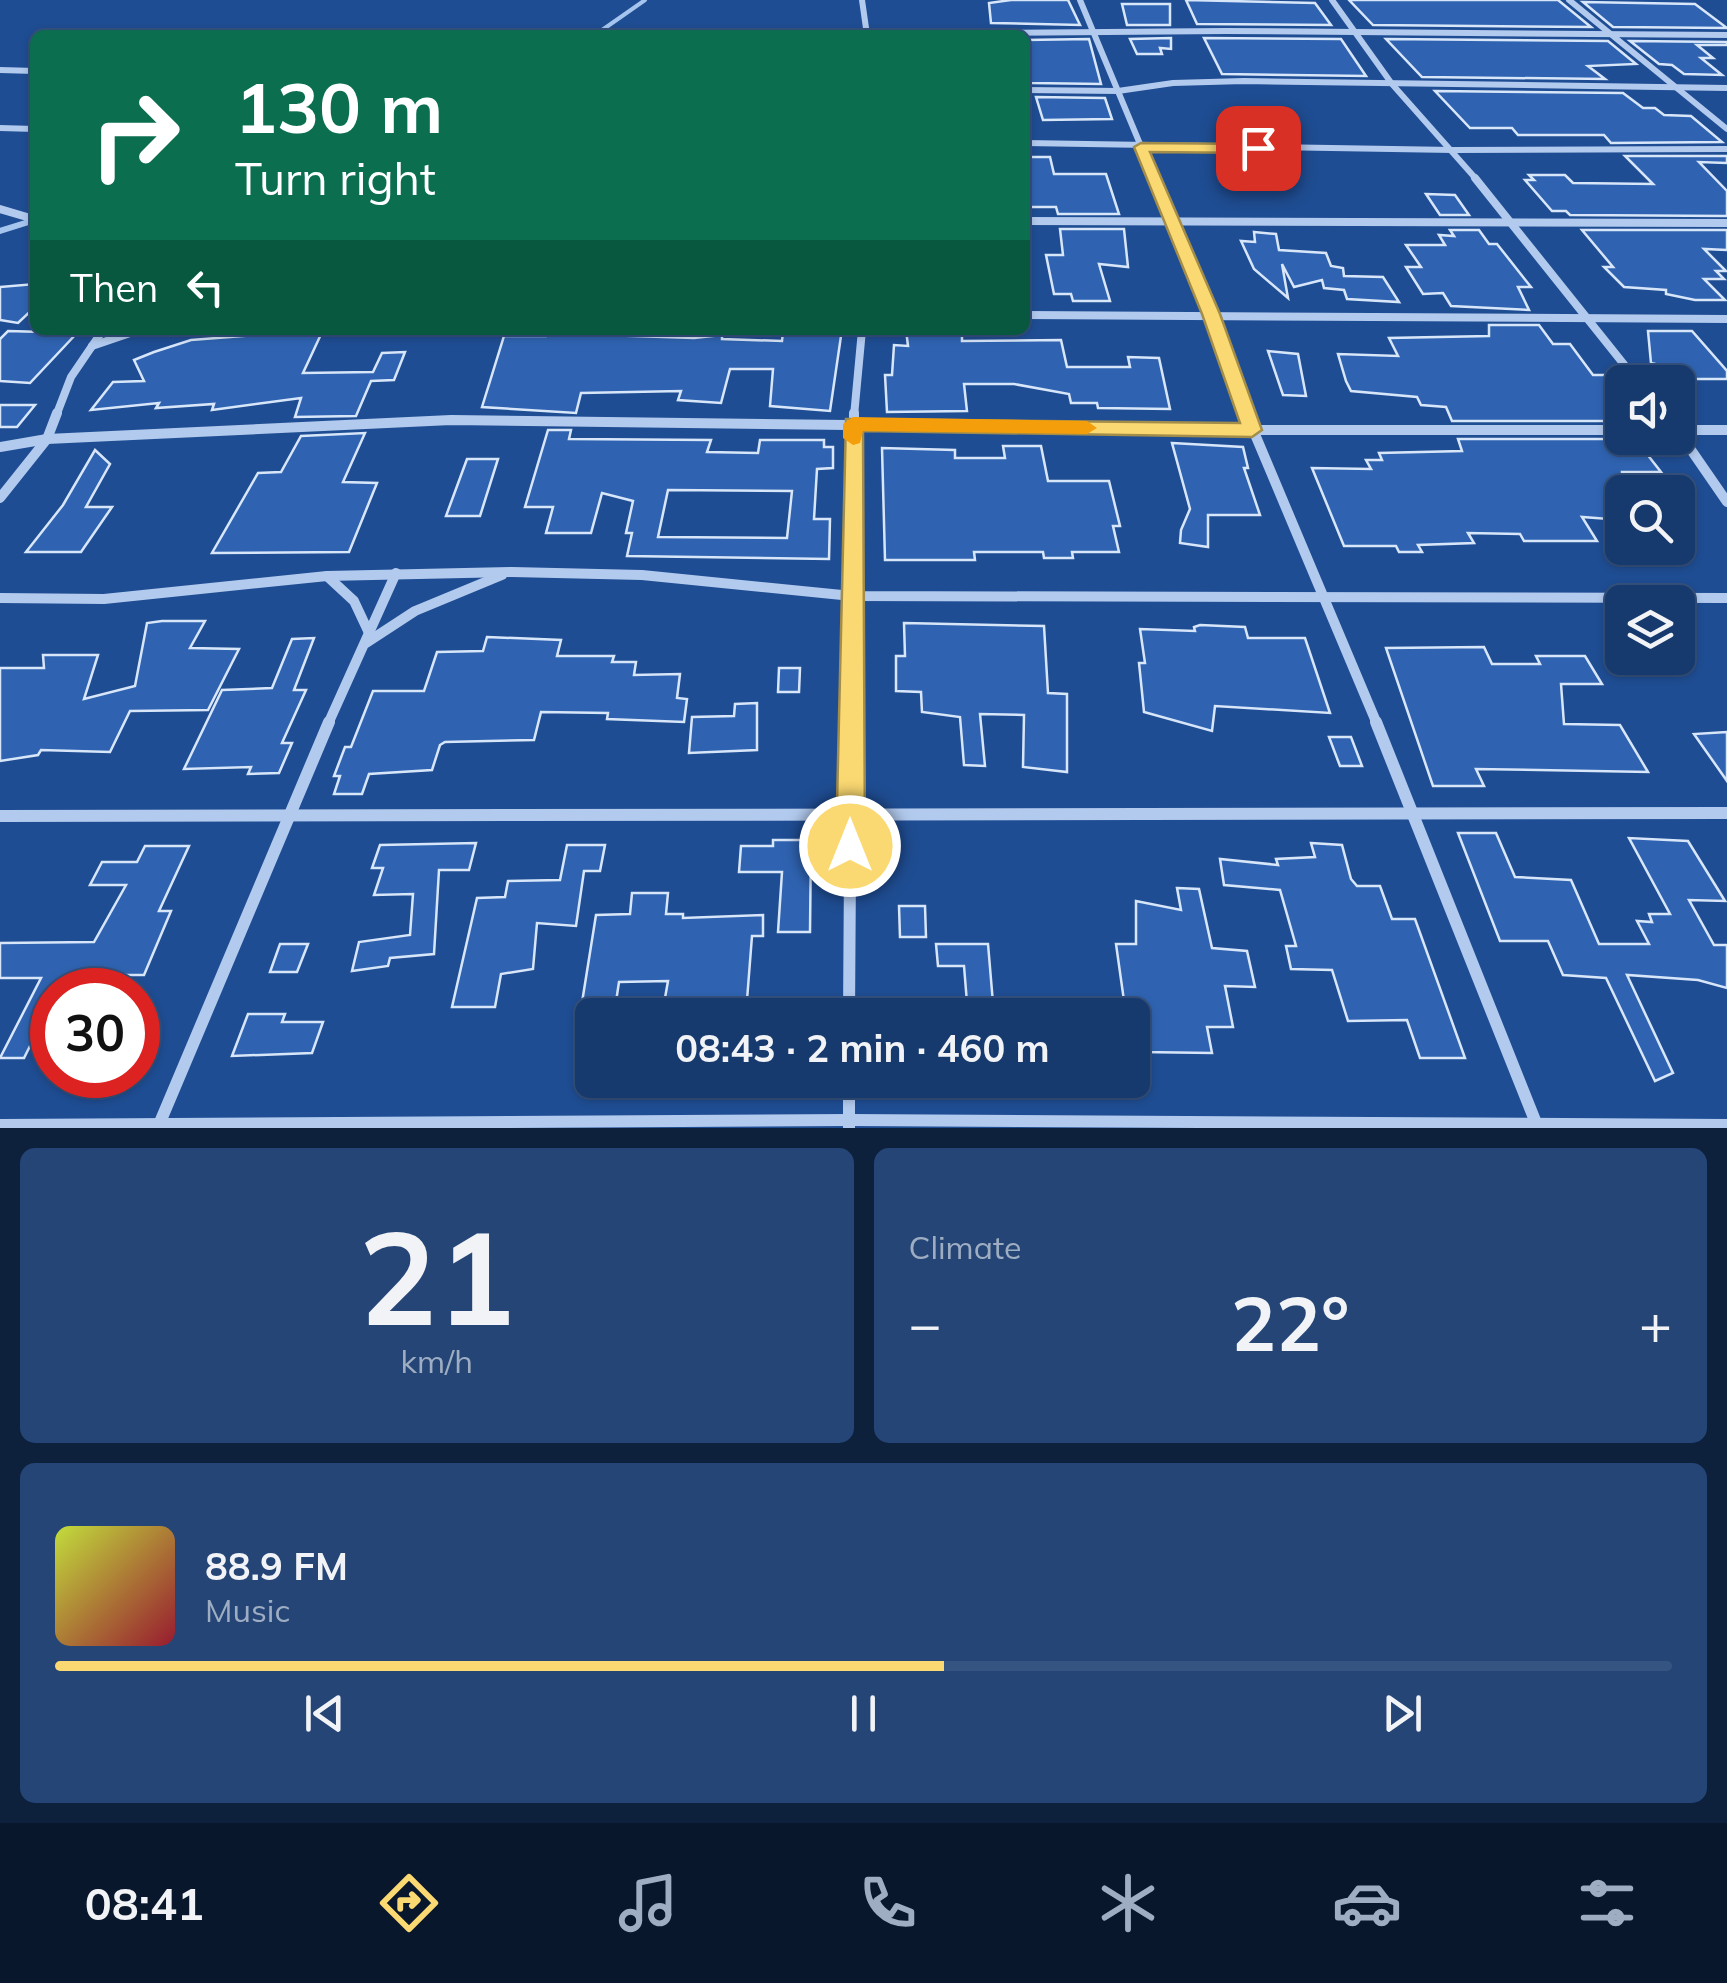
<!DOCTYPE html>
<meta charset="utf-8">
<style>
body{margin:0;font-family:Mulish,sans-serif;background:#244576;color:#f1f3f6;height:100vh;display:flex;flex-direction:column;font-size:38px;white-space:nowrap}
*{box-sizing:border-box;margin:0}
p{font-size:32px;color:#9eadc2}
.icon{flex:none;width:55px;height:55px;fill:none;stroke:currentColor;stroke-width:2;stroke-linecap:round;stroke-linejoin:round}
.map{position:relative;height:1128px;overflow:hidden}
.sheet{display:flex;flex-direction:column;gap:20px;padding:20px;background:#0d203c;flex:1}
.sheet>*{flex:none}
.top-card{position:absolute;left:30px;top:30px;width:1000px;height:305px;border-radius:15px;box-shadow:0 2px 8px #0004,0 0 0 2px #365481;background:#0b6e4f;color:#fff;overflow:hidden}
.tools{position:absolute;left:1605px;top:365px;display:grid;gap:20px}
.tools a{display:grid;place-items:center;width:90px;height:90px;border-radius:15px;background:#173a6e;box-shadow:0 2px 8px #0004,0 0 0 2px #365481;font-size:50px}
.speed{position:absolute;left:30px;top:968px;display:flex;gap:20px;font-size:50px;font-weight:700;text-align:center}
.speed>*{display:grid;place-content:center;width:130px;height:130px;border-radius:50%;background:#173a6e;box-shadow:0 2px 8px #0004,0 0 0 2px #365481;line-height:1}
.speed .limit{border:15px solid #d22;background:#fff;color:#111}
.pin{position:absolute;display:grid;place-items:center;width:85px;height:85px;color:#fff;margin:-42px;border-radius:20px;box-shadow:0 5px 15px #0006}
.me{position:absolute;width:110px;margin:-55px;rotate:0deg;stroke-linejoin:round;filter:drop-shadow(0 0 8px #0008)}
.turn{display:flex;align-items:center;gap:35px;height:210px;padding:0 40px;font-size:45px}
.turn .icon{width:130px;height:130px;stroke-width:2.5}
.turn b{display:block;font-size:70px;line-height:85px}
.then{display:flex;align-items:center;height:95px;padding:0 40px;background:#0003;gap:20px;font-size:38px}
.big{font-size:75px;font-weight:700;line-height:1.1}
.sheet .widget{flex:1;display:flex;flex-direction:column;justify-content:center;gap:15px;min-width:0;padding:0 35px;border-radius:15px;background:#244576}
.sheet .dial{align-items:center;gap:0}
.dial b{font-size:130px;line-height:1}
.song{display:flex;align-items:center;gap:30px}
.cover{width:120px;height:120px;border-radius:15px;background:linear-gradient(135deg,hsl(70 70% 55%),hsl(350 70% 35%))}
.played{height:10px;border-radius:5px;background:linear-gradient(90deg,#fbd972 55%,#365481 55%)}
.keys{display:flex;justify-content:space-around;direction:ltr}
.heat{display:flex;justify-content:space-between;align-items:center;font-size:55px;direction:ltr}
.sheet .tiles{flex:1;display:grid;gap:20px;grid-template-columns:1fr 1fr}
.widget:last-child{grid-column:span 2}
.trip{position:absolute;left:575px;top:998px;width:575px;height:100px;border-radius:15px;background:#173a6e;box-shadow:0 2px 8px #0004,0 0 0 2px #365481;font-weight:700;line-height:100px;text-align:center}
.menu{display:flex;height:160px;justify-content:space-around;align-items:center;background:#09172c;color:#9eadc2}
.menu .icon{width:70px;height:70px}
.menu .active{color:#fbd972}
.menu b{font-size:45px;color:#f1f3f6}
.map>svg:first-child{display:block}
</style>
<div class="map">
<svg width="1727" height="1128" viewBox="0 0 1727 1128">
<rect width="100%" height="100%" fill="#1f4d93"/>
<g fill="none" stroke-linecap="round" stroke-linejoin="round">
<path stroke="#a5c5ef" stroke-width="4" d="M595,35l50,-35"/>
<path stroke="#a5c5ef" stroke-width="6" d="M0,231l35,-11"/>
</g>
<g fill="#2f63b1" stroke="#d8e6fa" stroke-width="2.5" fill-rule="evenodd">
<path d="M1011,0h57l12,25 -89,-2 -2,-20z"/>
<path d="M1186,0l129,3 16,22 -134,-1z"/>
<path d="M1349,0h209l33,27 -218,-2z"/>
<path d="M1583,2l112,2 32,24 -114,-1z"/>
<path d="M1122,4h48v21h-43z"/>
<path d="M1171,38v11l-11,-1 2,6h-25l-7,-15z"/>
<path d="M1204,38l137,1 25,37 -144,-2z"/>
<path d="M1089,39l12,45 -70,-1 -6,-21v-22z"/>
<path d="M1386,39l222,2 28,23 -48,2 17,13 -183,-2z"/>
<path d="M1630,41l97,1v3h-30l16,13h-12l21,17 -38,-1 -12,-9 -13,-1z"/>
<path d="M1435,91l188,2 20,15h12l9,7 27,1 31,26 -111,1 -7,-8h-86l-6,-7h-42z"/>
<path d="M1036,97l69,1 7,21 -69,1z"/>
<path d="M1625,156h102v7l-28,-1 28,29v25l-157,-1 -4,-4h-14l-27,-31h9l-5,-5h36l8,8 80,1z"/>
<path d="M1025,157h25l4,17h52l13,40h-61l-2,-7h-26z"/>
<path d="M1426,194l29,1 14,20h-29z"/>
<path d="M1060,229h64l4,38 -29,-3 11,37h-37l-2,-7h-17l-8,-39h17z"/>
<path d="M1450,230h29l10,14h8l34,43h-13l11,23 -78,-4 -8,-13 -20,1 -17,-27h15l-15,-22h39l-6,-10 15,1z"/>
<path d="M1582,230h145v20l-23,-1 22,22h-10l8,8h-20l21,21h-30l-29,-6v-4l-42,-3 -20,-20h9z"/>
<path d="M1254,232l22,2 3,16 47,3 5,13 12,2 1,8 39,1 16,25 -52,-3 -3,-9 -20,-2 -2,-8 -28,7 -12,-23 6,34 -34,-29 -13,-28 14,1z"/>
<path d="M35,284v23l-17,16 -18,-3v-33z"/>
<path d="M1489,325h50l14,19h17l23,31h14l15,22v24h-170l-6,-14 -25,-2 -4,-8 -66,-6 -5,-10 -8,-27 60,2 -9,-18 100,-2z"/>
<path d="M323,330l-20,43 70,-1 9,-19 23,-1 -11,28 -23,1 -15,35 -61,1 6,-19 -89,12 2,-6 -58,4 3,-5 -68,7 22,-28 31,-1 -10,-21 20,-8 37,-12z"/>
<path d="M548,330h57l-1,5 90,3 28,-3v4l60,2 1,-9 57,-1 1,5 -11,75 -60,-5 3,-37h-43l-9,34 -43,-3 3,-9 -100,2 -5,20 -94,-6 22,-71h42z"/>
<path d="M906,330h56v11l99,-1 6,27h63l-2,-10 31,1 11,51 -72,-1 -1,-5h-26l-2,-9 -55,-10h-50l3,27 -80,1 -2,-37h7l2,-30 14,1z"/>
<path d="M8,331l69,2 -47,50 -30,-2v-42z"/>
<path d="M1648,331h44l35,40v8h-38l-8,-9 -30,-7z"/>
<path d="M1268,351l30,3 8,42 -23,-1z"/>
<path d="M0,405h35l-18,22h-17z"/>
<path d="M548,430h23l-2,9 142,1 -4,12 51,1 2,-13h64v7h9v21l-16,1 -3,50h16l-1,40 -202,-3 5,-23h-6l7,-32 -31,-8 -11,40h-45l7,-26h-28zM668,490l124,1 -5,47 -129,-1z"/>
<path d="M365,433l-22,49 34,1 -28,69 -137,1 46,-80 23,-1 20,-36z"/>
<path d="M1458,439h164v10h21l18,23h-39v48l-40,-3 15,24h-73l-4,-7 -52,-1 6,10 -56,2 4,7h-23l-3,-6h-52l-32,-78 59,1 -5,-9h16l-3,-7 83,-2z"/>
<path d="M1172,443l71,4 5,21h-4l16,47h-52v32l-28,-4 1,-13 9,-21z"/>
<path d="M1003,446h38l7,35h61l11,45h-7l6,26h-47l1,6h-29l-1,-6h-69l1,8h-90l-3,-112 73,2v8h50z"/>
<path d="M95,450l15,14 -24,43h26l-31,45h-55l37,-47z"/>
<path d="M467,459h31l-18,57h-34z"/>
<path d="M162,621h43l-15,27 49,1 -31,61 -78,1 -20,41 -69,-2 -3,5 -38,6v-93h44l-1,-13h55l-14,44 51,-13 12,-63z"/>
<path d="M904,623l140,3 4,67 19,1v78l-44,-5 1,-52 -44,-1 5,52 -21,-1 -4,-48 -38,-5 -1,-20 -25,-1v-35h9z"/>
<path d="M1200,625l45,2 3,11h57l25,75 -115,-7 -3,25 -68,-19 -5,-49h6l-5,-34 55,2 -1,-4z"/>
<path d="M487,637l74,3 -4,16h57l-2,6h24l-2,13 46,-1 -3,24 10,1 -3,23 -77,-3 1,-6 -67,-1 -7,28 -89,2 -5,3 -8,25 -63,4 -7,20h-28l6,-18h-6l11,-29h6l22,-56h51l13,-39 46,-1z"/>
<path d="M314,638l-20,52h12l-24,53h10l-13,30 -31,1 3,-7 -67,2 38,-79 50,-2 20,-49z"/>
<path d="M1484,647l8,17h48l-4,-8h49l17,28h-41l3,40 56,1 28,47 -172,-3 8,17h-51l-47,-138z"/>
<path d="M779,668h21l-1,24h-21z"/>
<path d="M757,703v47l-68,3 3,-36 42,-1 1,-12z"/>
<path d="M1727,732v49l-33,-47z"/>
<path d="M1329,737h22l11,29h-22z"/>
<path d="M1458,833h38l19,44 56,3 28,64h50l-12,-23 15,1 -3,-8h21l-41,-76 59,3 37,60 -36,-1 25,45h13v43l-29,-8 -71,-5 46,98 -18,8 -49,-103 -43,-3 -15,-34h-48z"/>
<path d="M773,840h38l-1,92h-32l4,-60h-43l2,-26h32z"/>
<path d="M476,843l-7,27h-30l-5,84 -44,4 -2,8 -36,5 7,-29 51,-7 3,-41 -39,1 9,-27h-11l8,-23z"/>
<path d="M1311,843l31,2 9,34 6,7h23l12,33h23l50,139h-45l-13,-38 -59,1 -16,-51 -41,-1 -5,-23h10l-16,-56 -56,-5 -4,-26 58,6 -2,-6 39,-2z"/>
<path d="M567,845h38l-5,26h-16l-8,55 -39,-3 -4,46 -32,5 -6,33h-43l25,-109 28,-1 3,-16 52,-1z"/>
<path d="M145,846h44l-30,65h12l-27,64h-42l-8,15h-42v12l-28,56h-24l41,-80h-41v-35l94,-1 32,-57h-36l12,-23h35z"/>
<path d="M1177,888l22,1 13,59 35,3 8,36 -30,-1 8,41h-26l5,26 -71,-1 -1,-8h-8v-29h-6l-10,-71h20v-43l45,9z"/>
<path d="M632,893h36l-2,21h17v4l80,-3v21h-11l-5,64 -52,1 -2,14h-31l6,-34 -49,1 -5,33h-34l16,-100 34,-1z"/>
<path d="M899,906h26l1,31h-26z"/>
<path d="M280,944h28l-11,28h-27z"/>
<path d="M936,944h52l6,71h-26l-4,-49h-26z"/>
<path d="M248,1014h37l-3,8h41l-11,31 -80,3z"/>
</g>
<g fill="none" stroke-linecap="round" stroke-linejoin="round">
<g stroke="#b2caee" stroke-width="6">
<path d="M862,0l5,35"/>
<path d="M1080,0l75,180"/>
<path d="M1332,0l60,84 85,96"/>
<path d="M1569,0l158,129"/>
<path d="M867,34l359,-3 501,4"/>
<path d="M0,70l35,1"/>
<path d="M1025,90l93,1 55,-8 71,-2 483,7"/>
<path d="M0,128l35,1"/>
<path d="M1025,143l428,7 274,-1"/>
</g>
<g stroke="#b2caee" stroke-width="8">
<path d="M1154,178l57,136 36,102"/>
<path d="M1475,178l163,204"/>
<path d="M0,209l27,8"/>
<path d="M1025,221l702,2"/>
<path d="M1025,315l702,4"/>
<path d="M92,346l47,-16"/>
<path d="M56,416l15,-39 32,-47"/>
<path d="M854,416l8,-86"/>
</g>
<g stroke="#b2caee" stroke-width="10">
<path d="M1246,413l131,311"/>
<path d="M1678,430h49"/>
<path d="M1678,431l49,71"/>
<path d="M0,447l47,-8 404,-19 801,10h370"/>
<path d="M0,498l47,-59 10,-26"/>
<path d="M327,576l27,25 15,32"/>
<path d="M0,598l104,1 223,-23 185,-4 130,3 210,21 875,2"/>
<path d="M366,643l49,-32 87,-36"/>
<path d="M328,724l68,-151"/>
<path d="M851,724l3,-311"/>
</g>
<g stroke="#b2caee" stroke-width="12">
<path d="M1376,722l162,406"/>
<path d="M0,816l1727,-3"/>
<path d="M849,1015l2,-293"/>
<path d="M849,1080v48"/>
<path d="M0,1125l849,-5 878,5"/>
<path d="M158,1127l171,-405"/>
</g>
</g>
<path fill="#fbd972" stroke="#a38d4a" stroke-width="2.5" d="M1141,143l117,1 7,4 -7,5 -108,-1 70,162 42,116 -10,7 -389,-6 2,415 -4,10 -11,4 -10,-4 -4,-10 10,-427 394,4 -38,-109 -68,-167z"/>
<path fill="#f59e0b" d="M853,417l234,4 10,7 -10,6 -224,-3 -3,12 -7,2 -10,-7v-14z"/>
</svg>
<div class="tools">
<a><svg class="icon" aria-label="sound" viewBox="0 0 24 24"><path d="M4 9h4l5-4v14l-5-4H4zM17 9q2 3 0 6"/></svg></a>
<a><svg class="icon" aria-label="search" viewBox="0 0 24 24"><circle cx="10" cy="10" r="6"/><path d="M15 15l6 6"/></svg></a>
<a><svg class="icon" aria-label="layers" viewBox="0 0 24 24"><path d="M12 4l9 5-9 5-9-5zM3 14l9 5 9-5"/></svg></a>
</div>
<div class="speed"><div class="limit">30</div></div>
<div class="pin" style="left:1258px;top:148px;background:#d93025"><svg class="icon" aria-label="arrive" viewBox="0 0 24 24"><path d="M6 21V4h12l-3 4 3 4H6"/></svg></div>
<svg class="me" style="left:850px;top:846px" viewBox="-20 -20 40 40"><circle r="17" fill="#fbd972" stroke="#fff" stroke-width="3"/><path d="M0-11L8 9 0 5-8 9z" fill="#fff"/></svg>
<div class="trip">08:43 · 2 min · 460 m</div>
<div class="top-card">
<div class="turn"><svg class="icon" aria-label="right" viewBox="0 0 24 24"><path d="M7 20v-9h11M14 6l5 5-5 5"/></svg><div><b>130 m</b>Turn right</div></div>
<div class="then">Then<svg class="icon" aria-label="left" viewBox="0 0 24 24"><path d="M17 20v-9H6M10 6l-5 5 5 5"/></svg></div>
</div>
</div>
<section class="sheet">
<div class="tiles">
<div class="widget dial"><b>21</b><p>km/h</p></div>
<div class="widget"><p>Climate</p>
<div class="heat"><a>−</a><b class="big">22°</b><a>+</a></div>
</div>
<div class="widget">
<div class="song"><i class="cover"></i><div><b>88.9 FM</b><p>Music</p></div></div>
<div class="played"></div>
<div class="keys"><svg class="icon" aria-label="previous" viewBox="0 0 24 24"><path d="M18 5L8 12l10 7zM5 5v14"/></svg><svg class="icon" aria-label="pause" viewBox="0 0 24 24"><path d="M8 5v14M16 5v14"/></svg><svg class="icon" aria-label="next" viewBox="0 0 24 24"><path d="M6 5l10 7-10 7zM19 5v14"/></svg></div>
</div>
</div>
</section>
<nav class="menu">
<b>08:41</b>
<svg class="icon active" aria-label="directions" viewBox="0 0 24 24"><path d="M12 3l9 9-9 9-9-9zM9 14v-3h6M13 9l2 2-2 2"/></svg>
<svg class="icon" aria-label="music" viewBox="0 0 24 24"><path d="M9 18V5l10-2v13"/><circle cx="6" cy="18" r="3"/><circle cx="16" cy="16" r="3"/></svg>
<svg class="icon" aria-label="phone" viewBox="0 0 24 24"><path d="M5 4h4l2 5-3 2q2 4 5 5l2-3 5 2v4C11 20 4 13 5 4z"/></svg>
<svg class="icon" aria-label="climate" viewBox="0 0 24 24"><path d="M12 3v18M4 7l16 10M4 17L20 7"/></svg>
<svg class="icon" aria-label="car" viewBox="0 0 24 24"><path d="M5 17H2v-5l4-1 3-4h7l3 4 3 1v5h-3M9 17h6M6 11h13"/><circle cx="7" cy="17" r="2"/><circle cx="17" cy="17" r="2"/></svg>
<svg class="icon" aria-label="filters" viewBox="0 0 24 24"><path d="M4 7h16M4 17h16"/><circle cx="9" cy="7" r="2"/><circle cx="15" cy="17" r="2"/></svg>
</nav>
